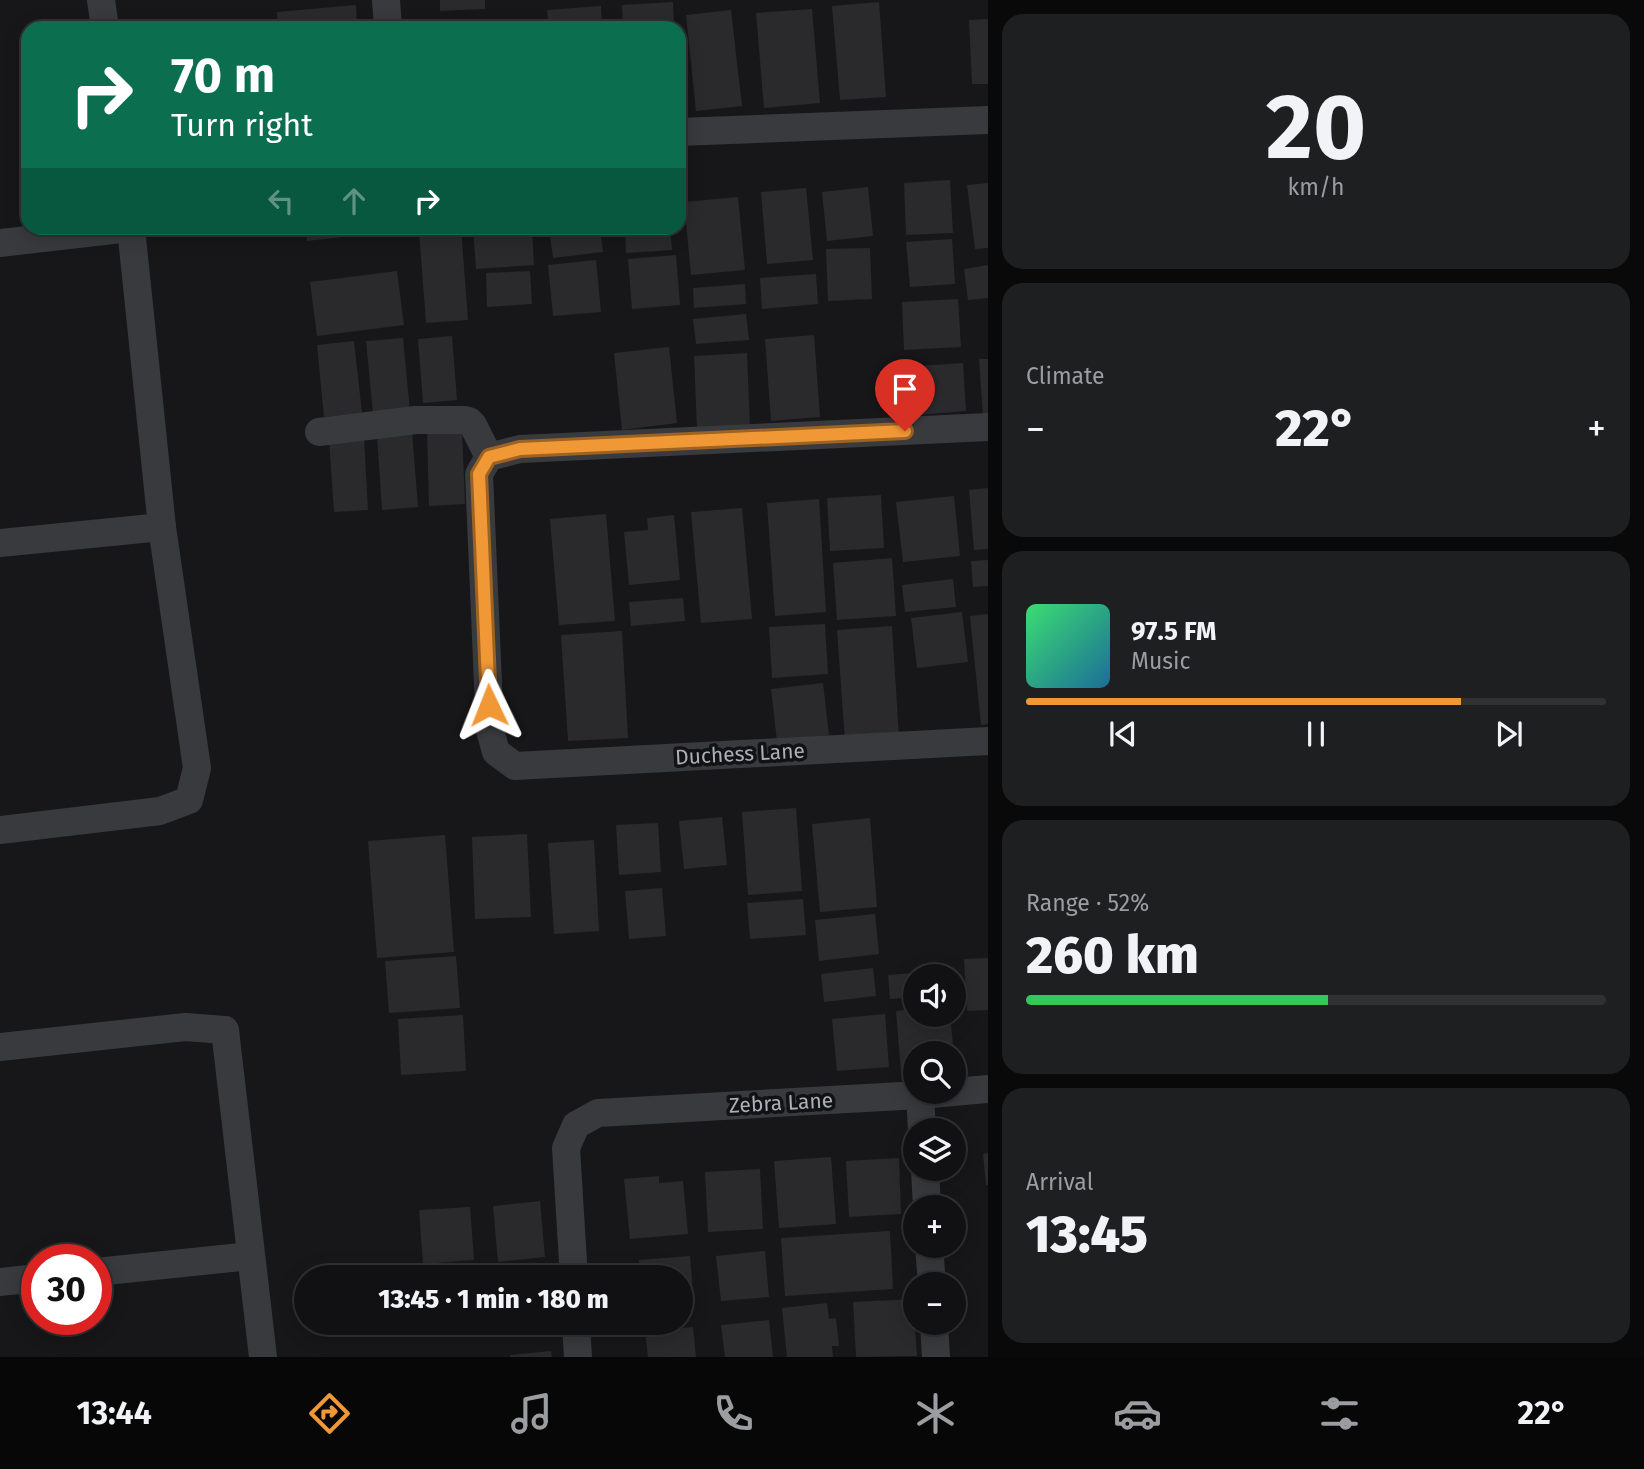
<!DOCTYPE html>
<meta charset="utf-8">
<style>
body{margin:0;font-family:"Fira Sans",sans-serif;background:#1e1f21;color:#f1f3f6;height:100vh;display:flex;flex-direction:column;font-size:26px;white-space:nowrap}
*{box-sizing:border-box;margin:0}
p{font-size:23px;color:#9c9da0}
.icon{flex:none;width:38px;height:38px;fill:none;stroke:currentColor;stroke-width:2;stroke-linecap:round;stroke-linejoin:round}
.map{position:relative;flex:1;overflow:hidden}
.sheet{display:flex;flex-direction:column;gap:14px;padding:14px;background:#09090a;width:656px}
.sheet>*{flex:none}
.top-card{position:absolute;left:21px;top:21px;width:665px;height:214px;border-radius:21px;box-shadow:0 4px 18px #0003,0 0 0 2px #303133;background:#0b6e4f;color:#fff;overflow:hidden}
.tools{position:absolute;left:903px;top:964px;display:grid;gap:14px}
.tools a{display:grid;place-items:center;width:63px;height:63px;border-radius:50%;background:#111113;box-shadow:0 4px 18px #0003,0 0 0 2px #303133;font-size:35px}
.speed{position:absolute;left:21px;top:1244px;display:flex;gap:14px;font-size:35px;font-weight:700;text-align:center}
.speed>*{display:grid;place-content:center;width:91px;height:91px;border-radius:50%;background:#111113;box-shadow:0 4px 18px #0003,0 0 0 2px #303133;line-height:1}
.speed .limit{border:10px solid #d22;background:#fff;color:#111}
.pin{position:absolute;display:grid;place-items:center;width:60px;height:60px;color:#fff;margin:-72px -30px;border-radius:50% 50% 50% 0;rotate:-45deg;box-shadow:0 0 7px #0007}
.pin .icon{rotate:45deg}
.me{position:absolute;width:77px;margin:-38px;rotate:358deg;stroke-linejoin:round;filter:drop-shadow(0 0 5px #0008)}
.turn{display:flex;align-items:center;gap:24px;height:147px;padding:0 35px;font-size:32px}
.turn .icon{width:91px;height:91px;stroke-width:2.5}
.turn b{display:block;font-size:49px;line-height:60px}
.lanes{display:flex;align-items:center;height:66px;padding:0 35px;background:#0003;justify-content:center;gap:35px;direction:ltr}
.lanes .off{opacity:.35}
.big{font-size:52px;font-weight:800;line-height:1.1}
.sheet .card{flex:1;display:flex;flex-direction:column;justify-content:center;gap:10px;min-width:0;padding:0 24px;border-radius:21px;background:#1e1f21}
.sheet .dial{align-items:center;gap:0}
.dial b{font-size:91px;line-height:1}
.song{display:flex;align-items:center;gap:21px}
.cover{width:84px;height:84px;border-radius:10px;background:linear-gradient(135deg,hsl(140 70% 55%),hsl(200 70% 35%))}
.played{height:7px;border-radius:4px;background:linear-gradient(90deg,#f19836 75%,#303133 75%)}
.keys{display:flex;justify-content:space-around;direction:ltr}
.heat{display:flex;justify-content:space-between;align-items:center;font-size:38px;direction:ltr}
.charge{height:10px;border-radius:5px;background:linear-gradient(90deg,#34c759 52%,#303133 0)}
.trip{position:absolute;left:294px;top:1265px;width:399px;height:70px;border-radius:35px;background:#111113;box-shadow:0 4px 18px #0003,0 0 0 2px #303133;font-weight:800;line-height:70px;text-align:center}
.menu{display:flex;height:112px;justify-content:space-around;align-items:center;background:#070708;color:#9c9da0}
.menu .icon{width:49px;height:49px}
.menu .selected{color:#f19836}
.menu b{font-size:32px;color:#f1f3f6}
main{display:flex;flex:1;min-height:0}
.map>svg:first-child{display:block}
</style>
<main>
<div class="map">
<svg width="988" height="1357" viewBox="0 0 988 1357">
<rect width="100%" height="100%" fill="#171719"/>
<g fill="#2a2a2d">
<path d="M440,0h45v9l-45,2z"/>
<path d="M673,2l1,26h-51l-1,-23z"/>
<path d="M879,2l7,95 -46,3 -8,-94z"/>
<path d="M356,5l1,23h-79l-1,-16z"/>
<path d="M601,6l1,22h-53l-2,-18z"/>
<path d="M812,9l8,94 -56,5 -8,-95z"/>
<path d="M731,10l11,96 -46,5 -10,-96z"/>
<path d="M988,19v65h-16l-3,-64z"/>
<path d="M529,20l1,8h-32v-5z"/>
<path d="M950,180l3,53 -47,2 -2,-52z"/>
<path d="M988,183v65l-13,1 -8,-64z"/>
<path d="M868,187l5,49 -46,5 -5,-49z"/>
<path d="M806,188l7,72 -46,4 -6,-72z"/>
<path d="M738,197l7,73 -54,5 -7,-73z"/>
<path d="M306,228h92v3l-91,10z"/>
<path d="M461,228l7,92 -42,3 -7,-92z"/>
<path d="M473,228h59l2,37 -58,4z"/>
<path d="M549,228h51l3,24 -50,6z"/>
<path d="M625,228h45l2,22 -46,3z"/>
<path d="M952,239l3,45 -45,3 -4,-45z"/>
<path d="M870,248l2,51 -44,2 -2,-52z"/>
<path d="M676,255l4,50 -48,4 -4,-50z"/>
<path d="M596,260l5,52 -48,4 -5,-51z"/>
<path d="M988,265v33l-20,2 -4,-31z"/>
<path d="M397,271l7,54 -87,11 -7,-54z"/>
<path d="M530,271l2,33 -45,3 -1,-34z"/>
<path d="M816,274l2,30 -56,5 -2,-31z"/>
<path d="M745,284l1,20 -52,4 -1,-20z"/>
<path d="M958,299l3,48 -57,3 -2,-48z"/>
<path d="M746,314l3,26 -53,4 -3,-25z"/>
<path d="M814,335l6,82 -49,4 -6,-82z"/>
<path d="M452,336l5,64 -34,3 -5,-64z"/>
<path d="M403,338l7,73 -37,3 -7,-73z"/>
<path d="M354,341l8,72 -38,4 -7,-72z"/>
<path d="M669,347l8,76 -55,7 -8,-77z"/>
<path d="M747,353l3,74 -53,2 -3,-73z"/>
<path d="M979,359h9v57h-5z"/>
<path d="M963,363l3,48 -60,5 -4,-49z"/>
<path d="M462,431l3,73 -36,2 -2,-74z"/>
<path d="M412,432l6,75 -36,3 -5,-75z"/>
<path d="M364,438l4,72 -34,2 -5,-72z"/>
<path d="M988,488v61l-14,1 -5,-60z"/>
<path d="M881,495l3,53 -54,3 -3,-53z"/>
<path d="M954,496l6,60 -57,6 -7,-60z"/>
<path d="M819,499l7,113 -51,4 -8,-113z"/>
<path d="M742,508l10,111 -51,4 -10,-111z"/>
<path d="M606,514l9,107 -56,4 -9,-106z"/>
<path d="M674,515l6,65 -51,5 -5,-53 24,-2 -1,-12z"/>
<path d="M892,558l4,58 -59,4 -4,-57z"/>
<path d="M988,560v26l-15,1 -2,-26z"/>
<path d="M953,579l3,28 -51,5 -3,-27z"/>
<path d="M683,598l2,23 -54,5 -2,-24z"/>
<path d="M962,612l6,50 -51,6 -6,-50z"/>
<path d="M988,614v110l-7,1 -11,-109z"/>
<path d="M825,624l3,50 -56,4 -3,-51z"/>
<path d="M892,626l7,111 -54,4 -8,-111z"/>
<path d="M622,631l6,107 -60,3 -7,-106z"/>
<path d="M823,683l6,52 -52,6 -6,-52z"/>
<path d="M796,808l6,83 -54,4 -6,-83z"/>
<path d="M722,817l5,48 -43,4 -5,-48z"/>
<path d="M870,818l7,89 -57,5 -8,-88z"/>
<path d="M658,823l3,49 -42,3 -3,-50z"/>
<path d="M527,834l4,83 -56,2 -3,-82z"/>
<path d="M445,835l9,117 -77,6 -9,-117z"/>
<path d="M594,840l5,91 -45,3 -6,-91z"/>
<path d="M662,888l4,48 -37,3 -4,-48z"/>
<path d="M803,899l3,36 -56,4 -3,-36z"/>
<path d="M875,914l4,40 -60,7 -4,-41z"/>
<path d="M456,956l4,52 -71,5 -4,-52z"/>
<path d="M988,958v52l-21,1 -3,-52z"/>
<path d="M873,968l3,28 -52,6 -3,-28z"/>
<path d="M940,971l1,5h-26v21l-25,2 -2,-24z"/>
<path d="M915,1009v6h35l4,39h-39v18l-14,1 -5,-62z"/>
<path d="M885,1014l4,53 -52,4 -5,-52z"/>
<path d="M463,1015l3,56 -65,4 -3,-56z"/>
<path d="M988,1153v32h-2l-3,-31z"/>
<path d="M831,1157l5,67 -57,4 -5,-67z"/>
<path d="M899,1158l2,56 -52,3 -3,-56z"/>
<path d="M760,1169l3,60 -55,3 -3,-60z"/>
<path d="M659,1176v7l24,-2 5,53 -58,5 -6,-60z"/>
<path d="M540,1201l5,56 -47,5 -5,-56z"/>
<path d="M470,1207l4,53 -51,4 -4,-54z"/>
<path d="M890,1231l3,58 -108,7 -4,-58z"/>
<path d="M765,1251l4,46 -48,4 -5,-45z"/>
<path d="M690,1256l4,49 -13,1v-28h-40l-2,-18z"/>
<path d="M913,1299l4,57 -61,1 -3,-55z"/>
<path d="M827,1303l2,16 7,-1 3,28h-7l1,11h-46l-5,-49z"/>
<path d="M769,1320l4,37h-48l-4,-32z"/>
<path d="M431,1323h43l1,8 -43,4z"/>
<path d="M693,1327l3,30h-48l-3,-26z"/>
<path d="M551,1351l1,6h-42v-2z"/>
</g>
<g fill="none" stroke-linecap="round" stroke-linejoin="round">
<g stroke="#383a3e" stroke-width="28">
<path d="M101,0l4,28"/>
<path d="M386,0l2,28"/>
<path d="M679,132l309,-12"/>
<path d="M0,243l130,-15"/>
<path d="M988,427l-468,22 -31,8 -10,17 11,256 6,22 19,14 473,-25"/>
<path d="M319,432l97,-12h49l4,1 4,4 16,32"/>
<path d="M0,543l162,-16"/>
<path d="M0,830l160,-19 29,-11 8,-32 -35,-241 -31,-299"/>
<path d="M0,1047l185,-20 40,3 38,327"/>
<path d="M920,1095l2,35"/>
<path d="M925,1169l2,39"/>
<path d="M929,1246l3,38"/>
<path d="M96,1272l155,-16"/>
<path d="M574,1278l-8,-130 10,-23 22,-12 322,-18 68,-6"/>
<path d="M0,1282l37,-4"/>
<path d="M576,1323l2,34"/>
<path d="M934,1323l2,34"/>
</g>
</g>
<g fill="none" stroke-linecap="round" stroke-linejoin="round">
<defs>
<path id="route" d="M489,705l-10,-231 10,-17 31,-8 385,-18"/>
</defs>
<use href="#route" stroke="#9d6323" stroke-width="18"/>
<use href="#route" stroke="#f19836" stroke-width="12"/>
</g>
<g text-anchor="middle" stroke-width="7" stroke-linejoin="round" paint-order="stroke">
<g font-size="21" fill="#a9b0b9" stroke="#121214">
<text transform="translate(740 754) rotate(-3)" y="7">Duchess Lane</text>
<text transform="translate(781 1103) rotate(-3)" y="7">Zebra Lane</text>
</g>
</g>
</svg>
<div class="tools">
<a><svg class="icon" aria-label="sound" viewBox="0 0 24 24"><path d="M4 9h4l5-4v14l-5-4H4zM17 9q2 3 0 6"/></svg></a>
<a><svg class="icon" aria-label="search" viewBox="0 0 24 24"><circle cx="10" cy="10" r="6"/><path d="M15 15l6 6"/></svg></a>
<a><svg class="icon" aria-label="layers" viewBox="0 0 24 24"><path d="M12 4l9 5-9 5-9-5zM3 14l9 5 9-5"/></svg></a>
<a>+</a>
<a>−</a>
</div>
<div class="speed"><div class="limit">30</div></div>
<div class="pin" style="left:905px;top:431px;background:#d93025"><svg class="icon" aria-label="arrive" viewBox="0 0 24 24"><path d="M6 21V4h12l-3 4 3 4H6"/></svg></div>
<svg class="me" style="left:489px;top:705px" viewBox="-20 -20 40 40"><path d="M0-17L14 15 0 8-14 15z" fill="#f19836" stroke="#fff" stroke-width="4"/></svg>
<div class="trip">13:45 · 1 min · 180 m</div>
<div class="top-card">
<div class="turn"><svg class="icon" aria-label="right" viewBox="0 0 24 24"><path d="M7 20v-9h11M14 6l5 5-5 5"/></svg><div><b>70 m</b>Turn right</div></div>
<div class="lanes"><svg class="icon off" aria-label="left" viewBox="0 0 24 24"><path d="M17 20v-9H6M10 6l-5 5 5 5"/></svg><svg class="icon off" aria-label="ahead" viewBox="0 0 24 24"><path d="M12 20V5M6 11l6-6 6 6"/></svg><svg class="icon" aria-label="right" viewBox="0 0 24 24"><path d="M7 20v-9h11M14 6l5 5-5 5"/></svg></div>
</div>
</div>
<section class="sheet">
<div class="card dial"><b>20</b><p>km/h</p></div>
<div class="card"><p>Climate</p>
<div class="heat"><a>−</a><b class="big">22°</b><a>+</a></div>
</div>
<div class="card">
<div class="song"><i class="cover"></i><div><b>97.5 FM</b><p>Music</p></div></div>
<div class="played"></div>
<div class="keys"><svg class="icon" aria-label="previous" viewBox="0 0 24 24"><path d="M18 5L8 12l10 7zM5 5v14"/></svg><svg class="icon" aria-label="pause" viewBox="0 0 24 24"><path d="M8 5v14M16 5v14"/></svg><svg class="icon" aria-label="next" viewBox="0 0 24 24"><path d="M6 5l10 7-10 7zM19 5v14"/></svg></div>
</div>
<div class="card"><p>Range · 52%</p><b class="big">260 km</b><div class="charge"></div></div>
<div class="card"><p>Arrival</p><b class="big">13:45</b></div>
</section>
</main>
<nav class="menu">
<b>13:44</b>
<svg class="icon selected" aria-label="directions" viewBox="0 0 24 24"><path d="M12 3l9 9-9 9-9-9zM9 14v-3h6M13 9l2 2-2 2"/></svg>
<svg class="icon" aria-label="music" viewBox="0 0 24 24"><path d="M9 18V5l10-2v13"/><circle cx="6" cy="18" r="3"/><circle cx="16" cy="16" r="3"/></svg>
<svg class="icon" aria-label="phone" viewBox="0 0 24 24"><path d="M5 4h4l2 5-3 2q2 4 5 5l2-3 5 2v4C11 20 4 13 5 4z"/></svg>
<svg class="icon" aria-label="climate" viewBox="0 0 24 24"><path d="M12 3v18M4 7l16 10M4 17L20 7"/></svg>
<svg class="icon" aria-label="car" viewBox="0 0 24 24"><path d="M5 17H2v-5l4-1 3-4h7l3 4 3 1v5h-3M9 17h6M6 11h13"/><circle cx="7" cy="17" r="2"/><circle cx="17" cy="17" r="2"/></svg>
<svg class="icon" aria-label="filters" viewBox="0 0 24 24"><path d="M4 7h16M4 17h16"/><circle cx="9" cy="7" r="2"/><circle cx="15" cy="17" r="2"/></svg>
<b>22°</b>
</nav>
